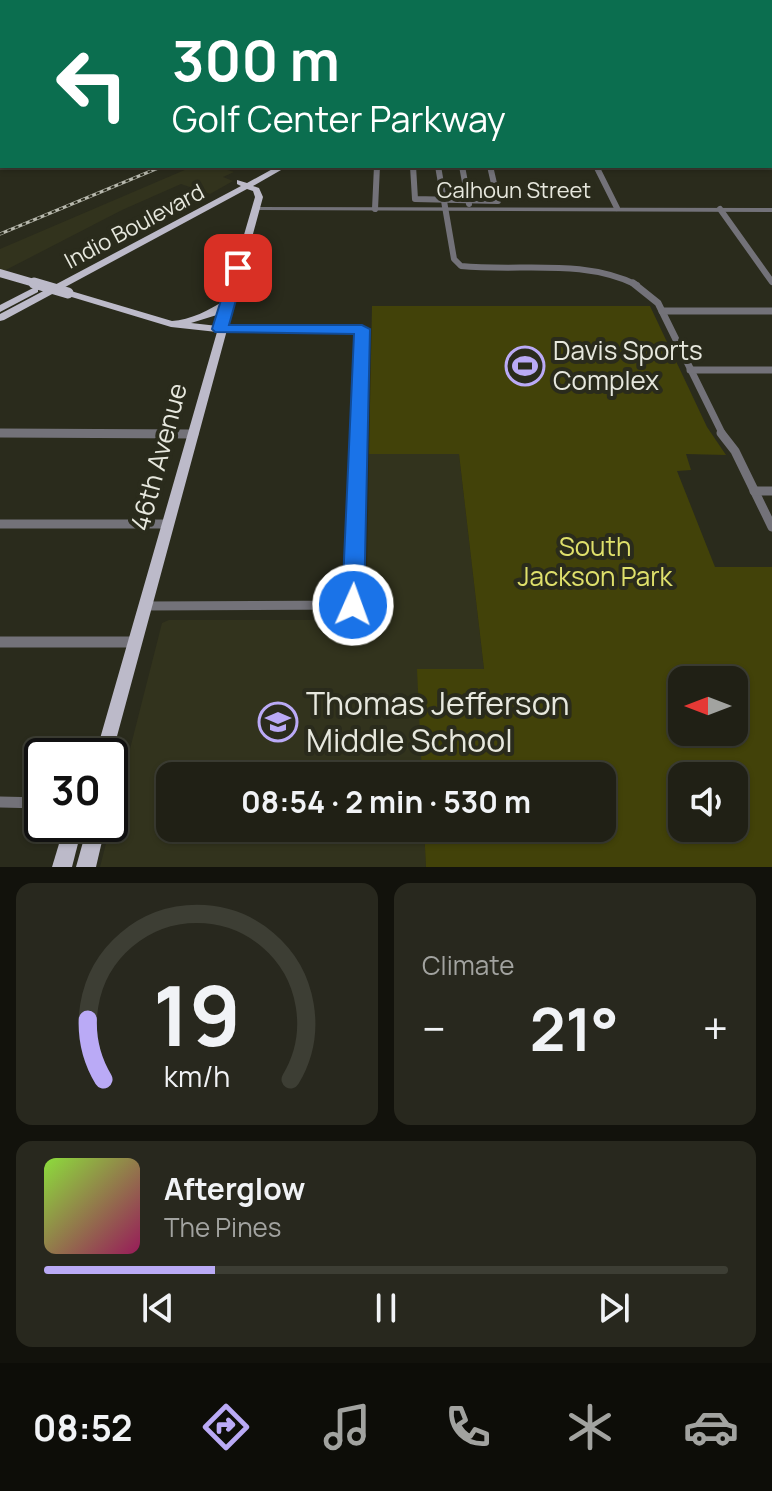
<!DOCTYPE html>
<meta charset="utf-8">
<style>
body{margin:0;font-family:Manrope,sans-serif;background:#28281e;color:#f1f3f6;height:100vh;display:flex;flex-direction:column;font-size:30px;white-space:nowrap}
*{box-sizing:border-box;margin:0}
p{font-size:26px;color:#a2a3a0}
.icon{flex:none;width:44px;height:44px;fill:none;stroke:currentColor;stroke-width:2;stroke-linecap:round;stroke-linejoin:round}
.map{position:relative;height:867px;overflow:hidden}
.panel{display:flex;flex-direction:column;gap:16px;padding:16px;background:#12120c;flex:1}
.panel>*{flex:none}
.guide{position:absolute;left:0px;top:0px;width:772px;height:168px;box-shadow:0 2px 6px #0004,0 0 0 2px #3d3e34;background:#0b6e4f;color:#fff;overflow:hidden}
.needle{width:52px;rotate:270deg}
.fabs{position:absolute;left:668px;top:666px;display:grid;gap:16px}
.fabs a{display:grid;place-items:center;width:80px;height:80px;border-radius:16px;background:#202015;box-shadow:0 2px 6px #0004,0 0 0 2px #3d3e34;font-size:40px}
.speed{position:absolute;left:24px;top:738px;display:flex;gap:16px;font-size:40px;font-weight:700;text-align:center}
.speed>*{display:grid;place-content:center;width:104px;height:104px;border-radius:50%;background:#202015;box-shadow:0 2px 6px #0004,0 0 0 2px #3d3e34;line-height:1}
.speed .limit{border:4px solid #111;border-radius:12px;background:#fff;color:#111}
.pin{position:absolute;display:grid;place-items:center;width:68px;height:68px;color:#fff;margin:-34px;border-radius:16px;box-shadow:0 4px 12px #0006}
.me{position:absolute;width:88px;margin:-44px;rotate:2deg;stroke-linejoin:round;filter:drop-shadow(0 0 6px #0008)}
.turn{display:flex;align-items:center;gap:28px;height:168px;padding:0 40px;font-size:36px}
.turn .icon{width:104px;height:104px;stroke-width:2.5}
.turn b{display:block;font-size:56px;line-height:68px}
.big{font-size:60px;font-weight:700;line-height:1.1}
.panel .widget{flex:1;display:flex;flex-direction:column;justify-content:center;gap:12px;min-width:0;padding:0 28px;border-radius:16px;background:#28281e}
.panel .dial{align-items:center;gap:0}
.dial svg{height:208px;overflow:visible;fill:none;stroke:#3d3e34;stroke-width:7;stroke-linecap:round;text-anchor:middle}
.dial text{fill:#f1f3f6;stroke:none}
.song{display:flex;align-items:center;gap:24px}
.cover{width:96px;height:96px;border-radius:12px;background:linear-gradient(135deg,hsl(90 70% 55%),hsl(330 70% 35%))}
.played{height:8px;border-radius:4px;background:linear-gradient(90deg,#baaaf6 25%,#3d3e34 25%)}
.keys{display:flex;justify-content:space-around;direction:ltr}
.heat{display:flex;justify-content:space-between;align-items:center;font-size:44px;direction:ltr}
.panel .tiles{flex:1;display:grid;gap:16px;grid-template-columns:1fr 1fr}
.widget:last-child{grid-column:span 2}
.trip{position:absolute;left:156px;top:762px;width:460px;height:80px;border-radius:16px;background:#202015;box-shadow:0 2px 6px #0004,0 0 0 2px #3d3e34;font-weight:700;line-height:80px;text-align:center}
.menu{display:flex;height:128px;justify-content:space-around;align-items:center;background:#0d0d08;color:#a2a3a0}
.menu .icon{width:56px;height:56px}
.menu .active{color:#baaaf6}
.menu b{font-size:36px;color:#f1f3f6}
.map>svg:first-child{display:block}
</style>
<div class="map">
<svg width="772" height="867" viewBox="0 0 772 867">
<rect width="100%" height="100%" fill="#2a2b1c"/>
<g fill="#32331d">
<path d="M194,166h21l19,6 -11,5 10,4 -23,13 -29,-10 -59,26 -122,63v-24z"/>
<path d="M369,454h90l25,215h-66l4,107h-252v52h254l2,39h-326l62,-244 7,-3h185l15,-12 3,-9 -5,-26z"/>
</g>
<path fill="#424209" fill-rule="evenodd" d="M372,306h278l57,121 19,28 -40,-1 5,16 -14,1 38,96h57v300h-346l-2,-39h178v-52h-180l-5,-107h67l-25,-215h-90zM682,680h52v52h-52zM682,776h52v52h-52z"/>
<g fill="none" stroke-linecap="round" stroke-linejoin="round">
<path stroke="#524185" stroke-width="2" d="M609,0l5,2"/>
<path fill="#524185" fill-rule="evenodd" d="M0,0h13l-13,4z"/>
<path stroke="#737279" stroke-width="3" d="M532,2l13,-2"/>
<g stroke="#737279" stroke-width="6">
<path d="M413,166l2,33 83,2 -8,-35"/>
<path d="M438,166l16,93 7,7c60,6 120,-8 176,19"/>
<path d="M462,166l7,38"/>
<path d="M596,166l21,42"/>
<path d="M375,209l2,-43"/>
<path d="M720,209l52,73"/>
</g>
<g stroke="#737279" stroke-width="7">
<path d="M633,283l25,20 65,132"/>
<path d="M662,311h110"/>
<path d="M220,329h142l-3,106"/>
<path d="M690,370h82"/>
<path d="M0,433l194,1"/>
</g>
<g stroke="#737279" stroke-width="9">
<path d="M0,433l194,1"/>
<path d="M721,433l14,18 37,76"/>
<path d="M754,491h18"/>
<path d="M0,524h169"/>
<path d="M145,606l208,-1 6,-172"/>
</g>
<g stroke="#737279" stroke-width="11">
<path d="M0,642h135"/>
<path d="M0,802l42,1"/>
</g>
<path fill="#737279" fill-rule="evenodd" d="M254,207l518,1v4l-516,-2 -3,-2z"/>
<g fill="#9c9aa6" fill-rule="evenodd">
<rect x="770" y="14" width="2" height="2"/>
<rect x="770" y="34" width="2" height="3"/>
</g>
<g fill="#bcbac9" fill-rule="evenodd">
<path d="M278,166h10l-35,20 6,2 4,9 -153,565v-6h-15l122,-424 -46,-5 -106,-32 -2,-2 2,-2h6l101,30c18,-1 38,-11 53,-21l30,-103 -2,-6 -6,-2 -243,131 -4,1v-7l241,-128 -4,-2v-4l10,3zM222,312l-4,14 -27,-3 29,-9z"/>
<path d="M35,287l3,1v4l-38,20v-7z"/>
<path d="M65,824h18l-11,43h-20z"/>
<path d="M88,824h18l-10,43h-20z"/>
</g>
<defs>
<g id="rail">
<path d="M698,2l9,-2"/>
<path d="M0,234l163,-68"/>
</g>
</defs>
<use href="#rail" stroke="#b7b8ad" stroke-width="3"/>
<use href="#rail" stroke="#2a2b1c" stroke-width="2" stroke-dasharray="4" stroke-linecap="butt"/>
<path stroke="#bcbac9" stroke-width="8" d="M0,273l41,12"/>
<path stroke="#bcbac9" stroke-width="11" d="M34,283l34,10"/>
</g>
<path fill="#1a73e8" stroke="#114b97" stroke-width="2" d="M238,264l7,4 -16,57h133l8,4 -6,276 -3,7 -8,2 -8,-2 -3,-7 12,-271 -139,-2 -3,-3 19,-61z"/>
<defs>
<symbol id="stadium-ring" viewBox="-11 -11 22 22"><circle r="9.5" fill="#2a2b1c" stroke="#baaaf6" stroke-width="1.5"/><path d="M0-5a6.5 5 0 1 0 0 10a6.5 5 0 1 0 0-10ZM-3.5-1.8h7v3.6h-7Z" fill="#baaaf6"/></symbol>
<symbol id="school-ring" viewBox="-11 -11 22 22"><circle r="9.5" fill="#2a2b1c" stroke="#baaaf6" stroke-width="1.5"/><path d="M0-5L7-2L0 1L-7-2ZM-4 1L0 2.5L4 1V4Q0 6-4 4Z" fill="#baaaf6"/></symbol>
</defs>
<g fill-rule="evenodd">
<use href="#stadium-ring" x="503" y="344" width="44" height="44"/>
<use href="#school-ring" x="256" y="700" width="44" height="44"/>
</g>
<g text-anchor="middle" stroke-width="8" stroke-linejoin="round" paint-order="stroke">
<g font-size="22" fill="#e7e8de" stroke="#2a2b1c">
<text x="514" y="198">Calhoun Street</text>
<text transform="translate(134 226) rotate(-28)" y="8">Indio Boulevard</text>
</g>
<g font-size="26" fill="#e7e8de" stroke="#2a2b1c" text-anchor="start">
<text x="553" y="360">Davis Sports<tspan x="553" dy="30">Complex</tspan></text>
</g>
<g font-size="26" fill="#e7e8de" stroke="#2a2b1c">
<text transform="translate(159 457) rotate(-75)" y="9">46th Avenue</text>
</g>
<g font-size="26" fill="#dfe06b" stroke="#2a2b1c">
<text x="595" y="556">South<tspan x="595" dy="30">Jackson Park</tspan></text>
</g>
<g font-size="32" fill="#e7e8de" stroke="#2a2b1c" text-anchor="start">
<text x="306" y="715">Thomas Jefferson<tspan x="306" dy="37">Middle School</tspan></text>
</g>
</g>
</svg>
<div class="fabs">
<a><svg class="needle" viewBox="-14 -14 28 28"><path d="M0-13l5 13h-10z" fill="#e53935"/><path d="M0 13l5-13h-10z" fill="#a2a3a0"/></svg></a>
<a><svg class="icon" aria-label="sound" viewBox="0 0 24 24"><path d="M4 9h4l5-4v14l-5-4H4zM17 9q2 3 0 6"/></svg></a>
</div>
<div class="speed"><div class="limit">30</div></div>
<div class="pin" style="left:238px;top:268px;background:#d93025"><svg class="icon" aria-label="arrive" viewBox="0 0 24 24"><path d="M6 21V4h12l-3 4 3 4H6"/></svg></div>
<svg class="me" style="left:353px;top:605px" viewBox="-20 -20 40 40"><circle r="17" fill="#1a73e8" stroke="#fff" stroke-width="3"/><path d="M0-11L8 9 0 5-8 9z" fill="#fff"/></svg>
<div class="trip">08:54 · 2 min · 530 m</div>
<div class="guide">
<div class="turn"><svg class="icon" aria-label="left" viewBox="0 0 24 24"><path d="M17 20v-9H6M10 6l-5 5 5 5"/></svg><div><b>300 m</b>Golf Center Parkway</div></div>
</div>
</div>
<section class="panel">
<div class="tiles">
<div class="widget dial"><svg viewBox="0 0 100 80">
<path d="M14 69A42 42 0 1 1 86 69"/>
<path d="M14 69A42 42 0 0 1 8 46" stroke="#baaaf6"/>
<text x="50" y="56" font-size="32" font-weight="700">19</text>
<text x="50" y="72" font-size="11">km/h</text>
</svg></div>
<div class="widget"><p>Climate</p>
<div class="heat"><a>−</a><b class="big">21°</b><a>+</a></div>
</div>
<div class="widget">
<div class="song"><i class="cover"></i><div><b>Afterglow</b><p>The Pines</p></div></div>
<div class="played"></div>
<div class="keys"><svg class="icon" aria-label="previous" viewBox="0 0 24 24"><path d="M18 5L8 12l10 7zM5 5v14"/></svg><svg class="icon" aria-label="pause" viewBox="0 0 24 24"><path d="M8 5v14M16 5v14"/></svg><svg class="icon" aria-label="next" viewBox="0 0 24 24"><path d="M6 5l10 7-10 7zM19 5v14"/></svg></div>
</div>
</div>
</section>
<nav class="menu">
<b>08:52</b>
<svg class="icon active" aria-label="directions" viewBox="0 0 24 24"><path d="M12 3l9 9-9 9-9-9zM9 14v-3h6M13 9l2 2-2 2"/></svg>
<svg class="icon" aria-label="music" viewBox="0 0 24 24"><path d="M9 18V5l10-2v13"/><circle cx="6" cy="18" r="3"/><circle cx="16" cy="16" r="3"/></svg>
<svg class="icon" aria-label="phone" viewBox="0 0 24 24"><path d="M5 4h4l2 5-3 2q2 4 5 5l2-3 5 2v4C11 20 4 13 5 4z"/></svg>
<svg class="icon" aria-label="climate" viewBox="0 0 24 24"><path d="M12 3v18M4 7l16 10M4 17L20 7"/></svg>
<svg class="icon" aria-label="car" viewBox="0 0 24 24"><path d="M5 17H2v-5l4-1 3-4h7l3 4 3 1v5h-3M9 17h6M6 11h13"/><circle cx="7" cy="17" r="2"/><circle cx="17" cy="17" r="2"/></svg>
</nav>
